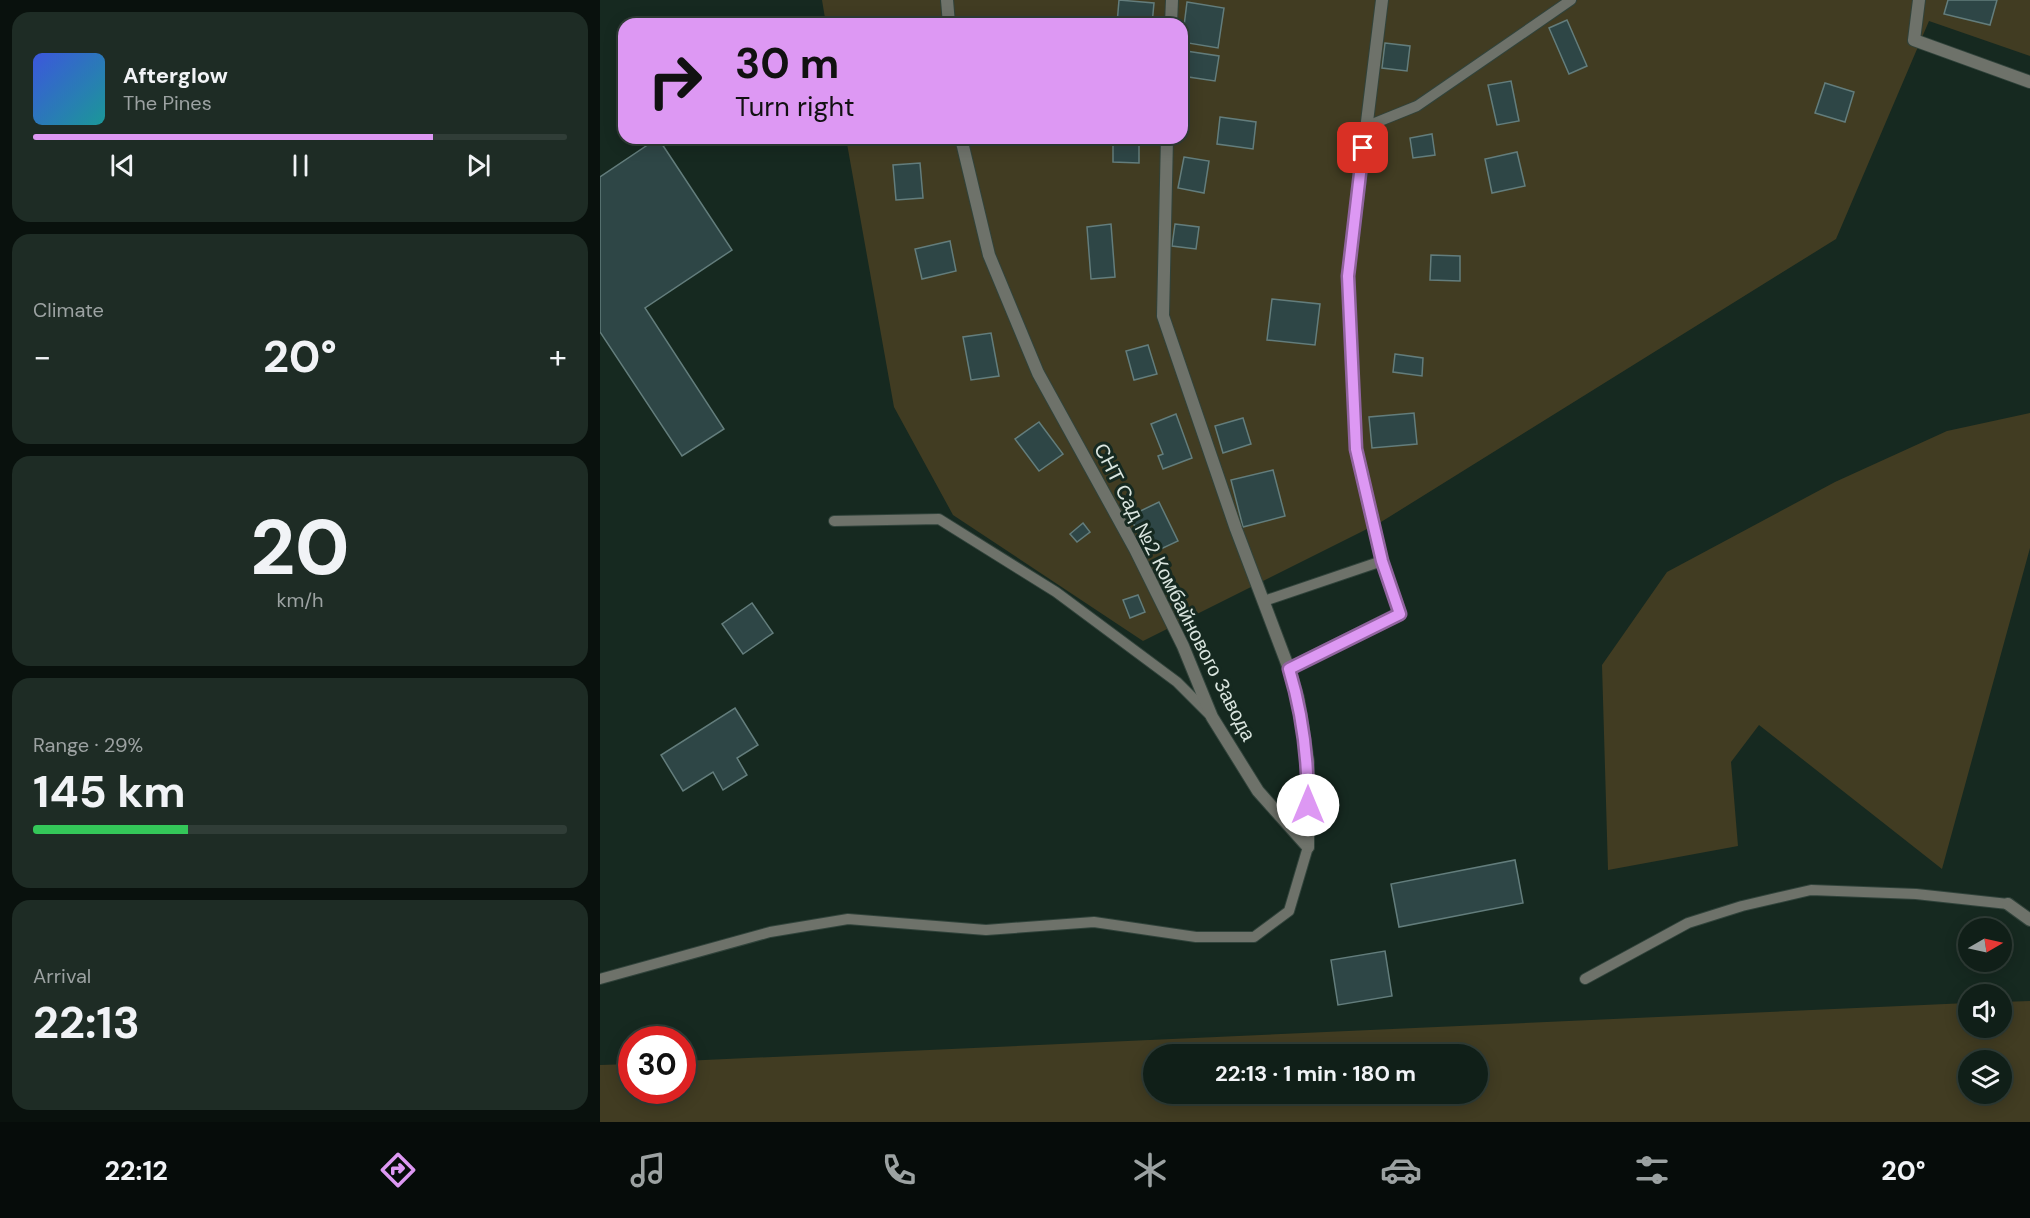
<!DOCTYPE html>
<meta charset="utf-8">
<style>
body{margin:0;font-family:"DM Sans",sans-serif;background:#1e2c25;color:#f1f3f6;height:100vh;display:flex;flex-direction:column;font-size:22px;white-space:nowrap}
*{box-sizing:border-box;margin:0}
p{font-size:20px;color:#9ca2a2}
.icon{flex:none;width:33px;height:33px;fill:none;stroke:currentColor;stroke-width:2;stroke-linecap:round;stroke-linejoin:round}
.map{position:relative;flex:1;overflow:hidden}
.side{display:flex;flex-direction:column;gap:12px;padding:12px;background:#09110d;width:600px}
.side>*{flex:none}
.guide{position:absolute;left:18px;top:18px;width:570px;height:126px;border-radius:18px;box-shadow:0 3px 15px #0003,0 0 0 2px #303d37;background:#dd98f3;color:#111;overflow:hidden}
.needle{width:39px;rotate:81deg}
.controls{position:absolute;left:1358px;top:918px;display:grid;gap:12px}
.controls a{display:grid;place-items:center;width:54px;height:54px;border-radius:50%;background:#101f18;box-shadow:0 3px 15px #0003,0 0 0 2px #303d37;font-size:30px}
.speed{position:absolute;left:18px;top:1026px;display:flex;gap:12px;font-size:30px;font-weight:700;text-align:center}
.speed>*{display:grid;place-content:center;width:78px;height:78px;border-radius:50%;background:#101f18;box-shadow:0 3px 15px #0003,0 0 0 2px #303d37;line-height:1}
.speed .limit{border:9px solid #d22;background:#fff;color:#111}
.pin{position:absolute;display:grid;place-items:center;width:51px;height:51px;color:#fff;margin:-26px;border-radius:12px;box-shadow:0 3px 9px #0006}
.me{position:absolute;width:66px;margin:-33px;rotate:0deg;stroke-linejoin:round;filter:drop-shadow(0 0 4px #0008)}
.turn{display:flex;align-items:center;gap:21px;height:126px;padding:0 18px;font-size:27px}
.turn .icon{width:78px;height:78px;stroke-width:2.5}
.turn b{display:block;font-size:42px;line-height:51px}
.big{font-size:45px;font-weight:700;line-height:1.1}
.side .tile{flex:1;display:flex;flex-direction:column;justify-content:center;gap:9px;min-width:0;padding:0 21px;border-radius:18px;background:#1e2c25}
.side .dial{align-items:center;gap:0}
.dial b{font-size:78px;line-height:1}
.song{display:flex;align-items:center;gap:18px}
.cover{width:72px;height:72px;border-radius:9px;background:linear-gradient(135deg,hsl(230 70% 55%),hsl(180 70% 35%))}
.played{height:6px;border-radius:3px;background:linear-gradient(90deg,#dd98f3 75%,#303d37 75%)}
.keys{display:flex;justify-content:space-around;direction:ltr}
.heat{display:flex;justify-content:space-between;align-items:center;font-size:33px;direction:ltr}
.charge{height:9px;border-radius:4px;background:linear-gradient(90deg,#34c759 29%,#303d37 0)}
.trip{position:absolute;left:543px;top:1044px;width:345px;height:60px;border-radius:30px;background:#101f18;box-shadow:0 3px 15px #0003,0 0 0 2px #303d37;font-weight:700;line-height:60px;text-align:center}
.tabs{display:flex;height:96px;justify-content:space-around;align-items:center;background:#060c0a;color:#9ca2a2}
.tabs .icon{width:42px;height:42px}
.tabs .current{color:#dd98f3}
.tabs b{font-size:27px;color:#f1f3f6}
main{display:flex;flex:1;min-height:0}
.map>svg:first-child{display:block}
</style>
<main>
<section class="side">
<div class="tile">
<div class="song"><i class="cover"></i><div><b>Afterglow</b><p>The Pines</p></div></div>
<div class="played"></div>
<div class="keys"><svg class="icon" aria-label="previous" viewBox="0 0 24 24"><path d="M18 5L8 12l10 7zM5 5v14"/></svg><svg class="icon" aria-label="pause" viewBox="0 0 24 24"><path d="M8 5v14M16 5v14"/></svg><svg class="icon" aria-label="next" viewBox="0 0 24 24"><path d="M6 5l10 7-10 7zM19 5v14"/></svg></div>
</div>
<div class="tile"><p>Climate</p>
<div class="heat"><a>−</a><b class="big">20°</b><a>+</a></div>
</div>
<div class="tile dial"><b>20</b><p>km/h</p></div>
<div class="tile"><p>Range · 29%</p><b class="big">145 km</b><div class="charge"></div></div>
<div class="tile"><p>Arrival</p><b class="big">22:13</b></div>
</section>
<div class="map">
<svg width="1430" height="1122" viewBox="0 0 1430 1122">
<rect width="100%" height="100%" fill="#162920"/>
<g fill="#413c22" fill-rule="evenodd">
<path d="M222,0h1208v56l-101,-35 -93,218 -455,283 -238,119 -190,-126 -59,-108 -48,-269h336v-114h-356z"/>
<path d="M1430,413v135l-88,321 -183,-144 -28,37 7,84 -130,24 -6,-205 65,-93 168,-90 112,-51z"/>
<path d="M1430,1001v121h-1430v-57l31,-1 1,26h50l1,-29 1285,-58v25h33v-26zM554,1054h324v40h-324zM1368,1060h33v34h-33z"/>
</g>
<g fill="#2e4646" stroke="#637d7c" stroke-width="1.5">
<path d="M519,0l35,3 -2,21h-35z"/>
<path d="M1348,0h49l-7,25 -46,-11z"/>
<path d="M587,2l37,6 -6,40 -36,-6z"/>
<path d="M967,20l20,46 -18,8 -20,-46z"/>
<path d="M785,43l25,3 -3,25 -25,-3z"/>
<path d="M586,51l33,5 -4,25 -33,-5z"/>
<path d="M911,81l8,40 -22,4 -9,-40z"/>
<path d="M1225,83l29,9 -9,30 -30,-9z"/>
<path d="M620,117l36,5 -3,27 -36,-5z"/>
<path d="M832,134l3,21 -22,3 -3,-20z"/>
<path d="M58,138l74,112 -87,58 79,121 -42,27 -82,-124v-155z"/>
<path d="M513,138h26v25l-26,-1z"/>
<path d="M917,152l8,34 -33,7 -7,-34z"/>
<path d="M584,157l25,4 -5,32 -26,-5z"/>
<path d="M320,163l3,35 -27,2 -3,-35z"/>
<path d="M511,224l4,53 -24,2 -4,-52z"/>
<path d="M575,224l24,3 -3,22 -24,-3z"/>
<path d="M350,241l6,30 -34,8 -7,-30z"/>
<path d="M831,255l29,1v25l-30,-1z"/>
<path d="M672,299l48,5 -5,41 -48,-5z"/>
<path d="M391,333l8,43 -28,4 -8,-43z"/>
<path d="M548,345l9,29 -23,6 -8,-29z"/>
<path d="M795,354l28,4 -1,18 -29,-4z"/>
<path d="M814,413l3,31 -45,4 -3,-31z"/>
<path d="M576,414l16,44 -29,11 -5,-13 5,-2 -12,-30z"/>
<path d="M643,418l8,26 -28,9 -8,-27z"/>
<path d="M439,422l24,32 -24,17 -24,-32z"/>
<path d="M673,470l12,46 -42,11 -12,-47z"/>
<path d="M559,502l19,39 -30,14 -18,-39z"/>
<path d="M483,523l7,9 -13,10 -7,-8z"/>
<path d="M538,595l7,17 -15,6 -7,-18z"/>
<path d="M152,603l21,30 -30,21 -21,-30z"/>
<path d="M135,708l23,37 -21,13 10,17 -24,15 -10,-18 -30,19 -22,-36z"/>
<path d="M915,860l8,43 -124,24 -8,-43z"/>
<path d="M785,951l7,45 -54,9 -7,-45z"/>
</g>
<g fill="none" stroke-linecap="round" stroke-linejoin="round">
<defs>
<g id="service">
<path d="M765,127l52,-21 154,-106"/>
<path d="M234,521l105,-2 117,73 121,90 33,33"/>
<path d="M664,601l118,-40"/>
<path d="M0,979l170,-47 78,-13 138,11 108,-8 102,15h58l35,-26 19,-64"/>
<path d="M985,979l103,-56 54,-17 69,-16 105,4 92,10"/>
</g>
<g id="minor">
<path d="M347,0l2,24"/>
<path d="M1319,0l-5,40 116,42"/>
<path d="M571,24l1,-24"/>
<path d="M361,138l28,117 49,118 97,176 48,97 29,71 46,74 50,56"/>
<path d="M567,138l-4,178 73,213 53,140"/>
<path d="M708,847v-85l-10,-64 -9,-29 111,-56 -18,-52 -26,-112 -8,-173 34,-276"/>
<path d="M1408,904l22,16"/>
</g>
</defs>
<use href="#service" stroke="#31433b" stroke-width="12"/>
<use href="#minor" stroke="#31433b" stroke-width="14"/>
<use href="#service" stroke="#6e726a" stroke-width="10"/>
<use href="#minor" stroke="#6e726a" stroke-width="12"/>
</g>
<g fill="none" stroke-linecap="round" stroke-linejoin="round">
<defs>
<path id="route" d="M708,805c0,-47 -5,-90 -19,-136l111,-55 -18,-53 -26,-112 -8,-173 15,-128"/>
</defs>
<use href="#route" stroke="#90639e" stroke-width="15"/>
<use href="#route" stroke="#dd98f3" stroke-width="10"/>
</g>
<g text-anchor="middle" stroke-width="6" stroke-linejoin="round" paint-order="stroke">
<g font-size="20" fill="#dae5df" stroke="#162920">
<text transform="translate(575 592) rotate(63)" y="7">СНТ Сад №2 Комбайнового Завода</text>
</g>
</g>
</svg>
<div class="controls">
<a><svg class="needle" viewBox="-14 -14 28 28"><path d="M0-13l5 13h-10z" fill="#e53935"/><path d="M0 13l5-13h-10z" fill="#9ca2a2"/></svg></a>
<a><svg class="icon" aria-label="sound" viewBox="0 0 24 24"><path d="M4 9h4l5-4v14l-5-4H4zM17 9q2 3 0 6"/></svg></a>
<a><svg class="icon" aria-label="layers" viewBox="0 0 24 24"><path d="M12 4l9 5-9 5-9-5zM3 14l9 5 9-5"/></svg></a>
</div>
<div class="speed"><div class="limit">30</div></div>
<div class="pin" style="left:763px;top:148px;background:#d93025"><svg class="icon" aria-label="arrive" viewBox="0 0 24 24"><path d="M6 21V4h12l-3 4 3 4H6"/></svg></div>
<svg class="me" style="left:708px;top:805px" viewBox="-20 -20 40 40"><circle r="19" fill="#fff"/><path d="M0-13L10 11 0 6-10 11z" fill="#dd98f3"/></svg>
<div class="trip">22:13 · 1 min · 180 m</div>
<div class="guide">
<div class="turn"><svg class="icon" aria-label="right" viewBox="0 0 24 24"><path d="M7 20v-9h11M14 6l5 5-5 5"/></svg><div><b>30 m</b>Turn right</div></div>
</div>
</div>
</main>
<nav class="tabs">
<b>22:12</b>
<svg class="icon current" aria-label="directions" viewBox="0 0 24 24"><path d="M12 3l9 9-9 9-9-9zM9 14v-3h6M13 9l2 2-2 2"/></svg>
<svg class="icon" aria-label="music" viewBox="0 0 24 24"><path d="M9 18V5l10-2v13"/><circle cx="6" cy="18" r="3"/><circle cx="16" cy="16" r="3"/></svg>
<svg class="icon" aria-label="phone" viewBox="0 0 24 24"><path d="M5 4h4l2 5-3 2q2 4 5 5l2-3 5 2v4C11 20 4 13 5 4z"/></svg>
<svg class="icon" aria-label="climate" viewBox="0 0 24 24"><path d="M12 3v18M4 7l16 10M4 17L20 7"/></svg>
<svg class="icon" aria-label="car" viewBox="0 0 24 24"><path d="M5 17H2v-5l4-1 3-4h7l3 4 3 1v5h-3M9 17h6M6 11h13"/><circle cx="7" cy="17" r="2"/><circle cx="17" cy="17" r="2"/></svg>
<svg class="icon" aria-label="filters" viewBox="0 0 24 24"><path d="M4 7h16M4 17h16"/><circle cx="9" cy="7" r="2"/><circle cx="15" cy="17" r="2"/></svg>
<b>20°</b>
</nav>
